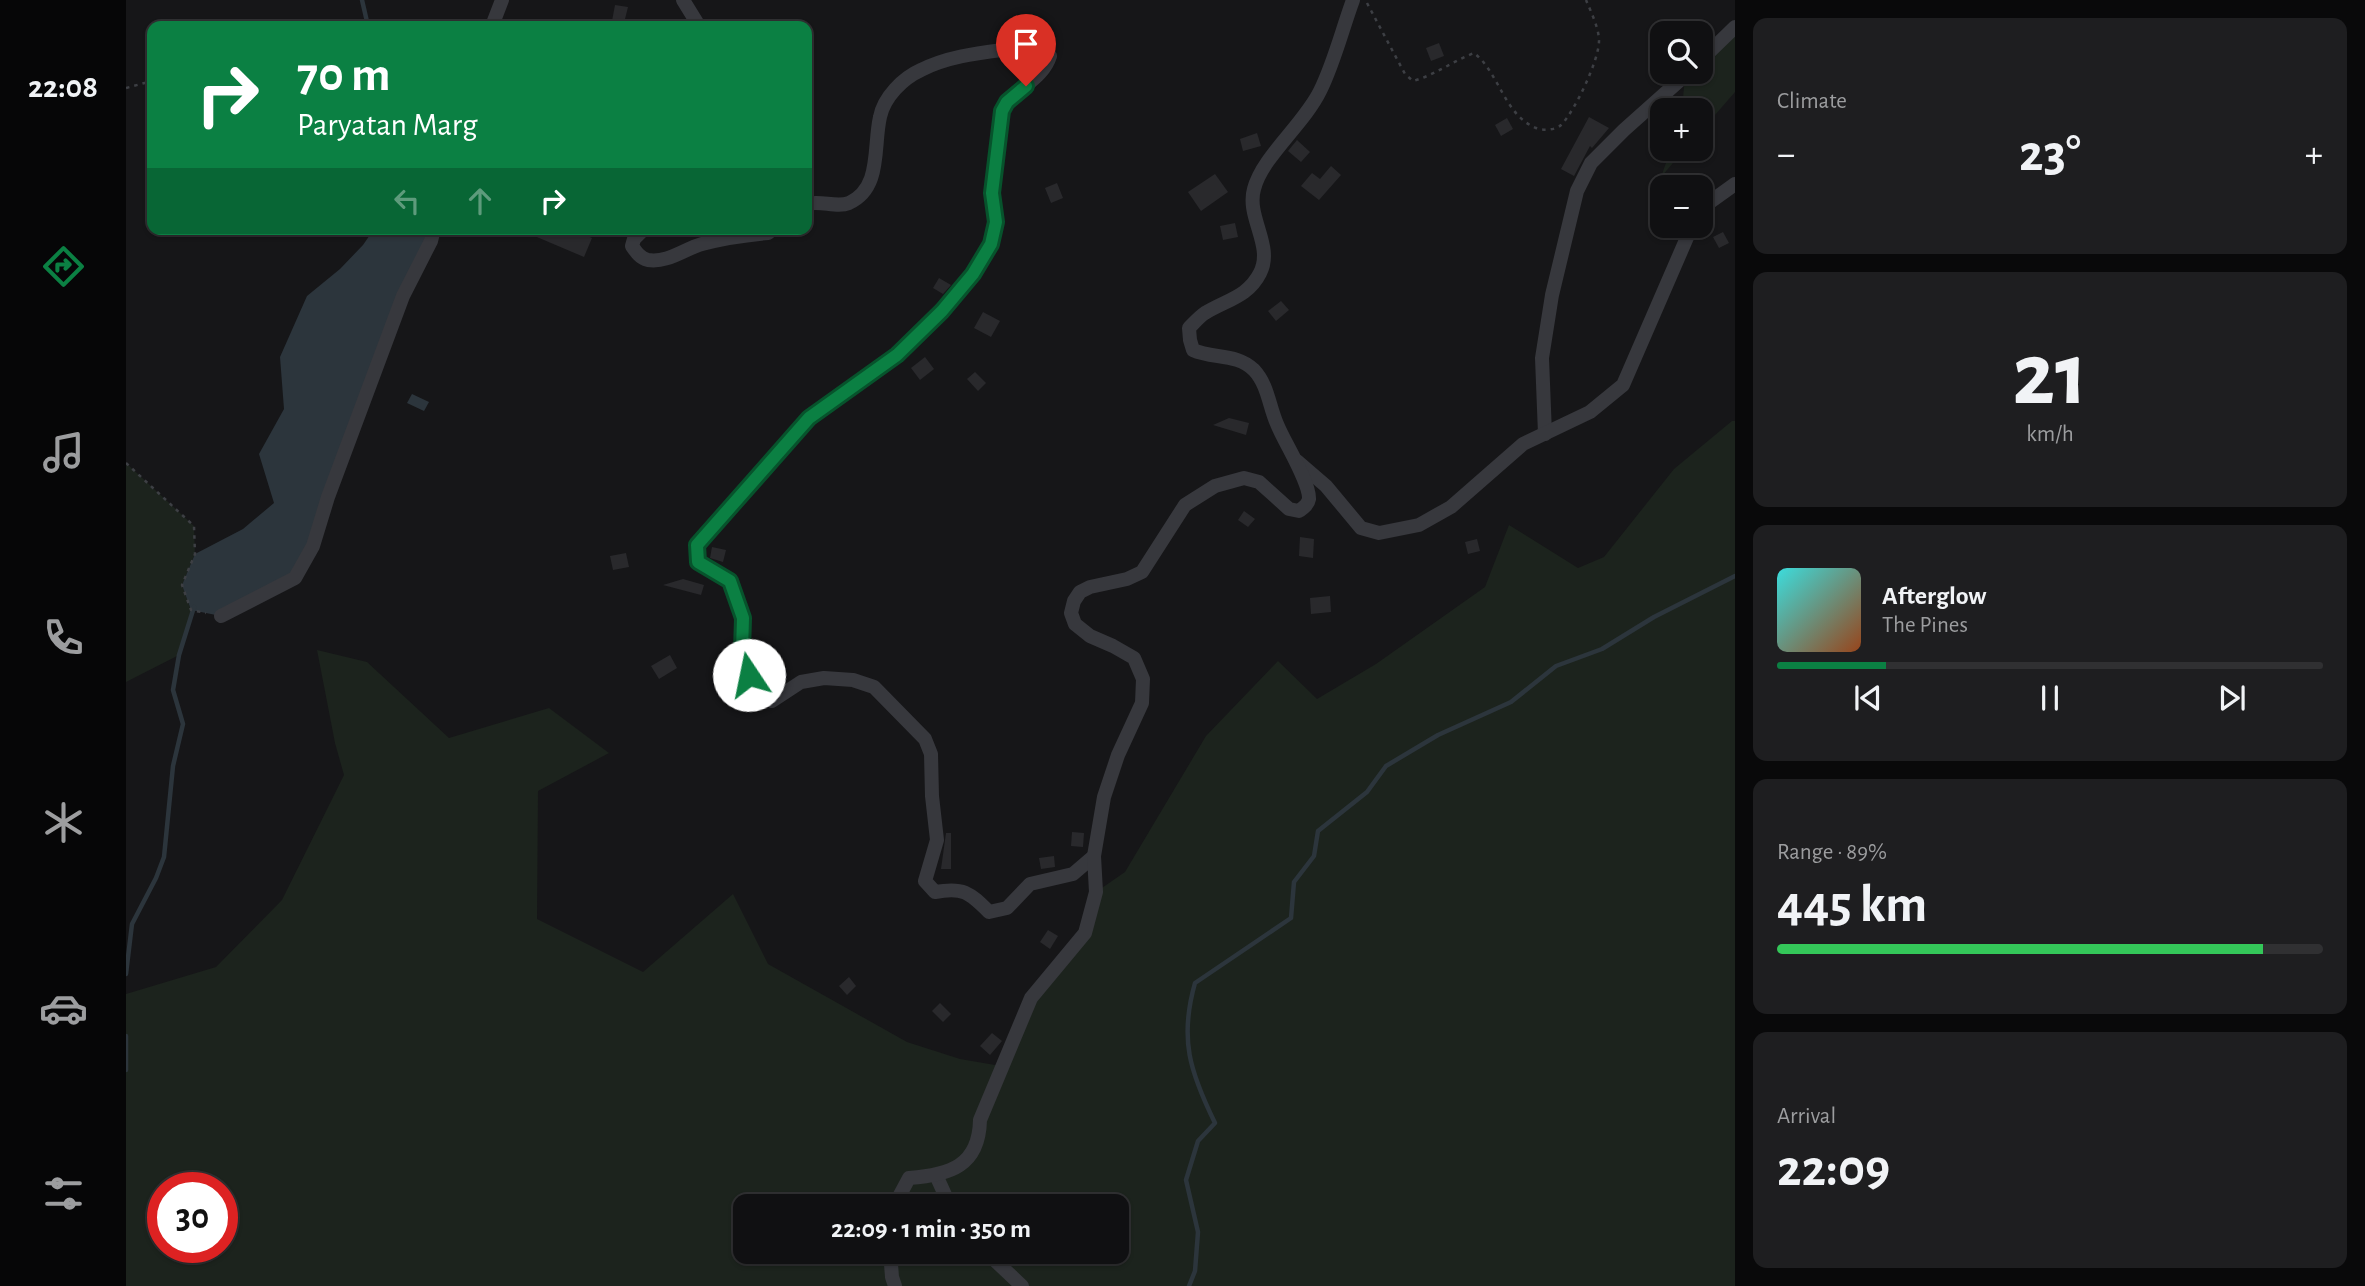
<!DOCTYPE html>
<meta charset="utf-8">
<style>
body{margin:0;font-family:"Alegreya Sans",sans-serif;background:#1e1e20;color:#f1f3f6;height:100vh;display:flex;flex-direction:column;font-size:26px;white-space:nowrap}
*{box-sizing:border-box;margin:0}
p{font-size:23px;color:#9c9d9f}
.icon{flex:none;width:38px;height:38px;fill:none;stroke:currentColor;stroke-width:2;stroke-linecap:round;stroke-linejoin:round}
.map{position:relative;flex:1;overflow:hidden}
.panel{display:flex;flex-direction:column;gap:18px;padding:18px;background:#09090a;width:630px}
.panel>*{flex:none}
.hud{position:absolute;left:21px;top:21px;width:665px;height:214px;border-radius:14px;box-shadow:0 2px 5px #0004,0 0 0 2px #303032;background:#0b8043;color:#fff;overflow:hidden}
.tools{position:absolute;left:1524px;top:21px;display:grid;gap:14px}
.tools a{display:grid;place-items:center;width:63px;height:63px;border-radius:14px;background:#101012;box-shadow:0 2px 5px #0004,0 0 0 2px #303032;font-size:35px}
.speed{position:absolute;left:21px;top:1172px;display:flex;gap:14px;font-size:35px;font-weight:700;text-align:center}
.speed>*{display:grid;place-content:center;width:91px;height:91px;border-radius:50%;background:#101012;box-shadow:0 2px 5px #0004,0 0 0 2px #303032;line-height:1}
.speed .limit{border:10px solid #d22;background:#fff;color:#111}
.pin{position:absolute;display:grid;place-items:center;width:60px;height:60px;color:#fff;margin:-72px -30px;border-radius:50% 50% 50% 0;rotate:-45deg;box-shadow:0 0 7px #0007}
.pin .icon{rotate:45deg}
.me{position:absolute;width:77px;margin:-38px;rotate:349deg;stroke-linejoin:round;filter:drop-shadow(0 0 5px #0008)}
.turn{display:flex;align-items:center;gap:24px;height:147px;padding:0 35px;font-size:32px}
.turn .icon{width:91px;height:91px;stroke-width:2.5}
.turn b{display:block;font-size:49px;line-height:60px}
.lanes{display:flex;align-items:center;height:66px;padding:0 35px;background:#0003;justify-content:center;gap:35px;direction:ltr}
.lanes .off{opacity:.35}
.big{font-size:52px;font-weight:600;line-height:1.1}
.panel .widget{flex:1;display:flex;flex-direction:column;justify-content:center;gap:10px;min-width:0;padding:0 24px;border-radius:14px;background:#1e1e20}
.panel .dial{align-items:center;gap:0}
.dial b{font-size:91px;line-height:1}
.song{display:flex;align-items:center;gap:21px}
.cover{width:84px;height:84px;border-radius:10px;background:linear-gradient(135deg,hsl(180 70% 55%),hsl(20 70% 35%))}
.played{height:7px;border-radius:4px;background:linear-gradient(90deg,#0b8043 20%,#303032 20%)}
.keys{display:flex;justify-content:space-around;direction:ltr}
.heat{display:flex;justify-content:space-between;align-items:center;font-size:38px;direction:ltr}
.charge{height:10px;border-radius:5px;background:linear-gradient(90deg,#34c759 89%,#303032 0)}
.trip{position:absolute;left:607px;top:1194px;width:396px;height:70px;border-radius:14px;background:#101012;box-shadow:0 2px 5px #0004,0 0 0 2px #303032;font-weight:600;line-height:70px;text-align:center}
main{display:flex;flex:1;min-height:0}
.tabs{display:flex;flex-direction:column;width:126px;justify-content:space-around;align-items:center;background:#060607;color:#9c9d9f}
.tabs .icon{width:49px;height:49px}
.tabs .current{color:#0b8043}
.tabs b{font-size:32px;color:#f1f3f6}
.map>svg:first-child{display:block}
</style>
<main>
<nav class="tabs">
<b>22:08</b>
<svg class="icon current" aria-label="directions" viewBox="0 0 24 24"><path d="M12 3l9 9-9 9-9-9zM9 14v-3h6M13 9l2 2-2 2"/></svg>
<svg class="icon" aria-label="music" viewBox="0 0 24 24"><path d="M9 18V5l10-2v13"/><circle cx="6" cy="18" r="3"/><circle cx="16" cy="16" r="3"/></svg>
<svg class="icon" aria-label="phone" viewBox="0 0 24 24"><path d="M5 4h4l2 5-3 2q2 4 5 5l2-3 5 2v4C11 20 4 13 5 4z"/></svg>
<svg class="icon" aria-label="climate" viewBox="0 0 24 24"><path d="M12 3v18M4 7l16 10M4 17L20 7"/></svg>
<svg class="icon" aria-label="car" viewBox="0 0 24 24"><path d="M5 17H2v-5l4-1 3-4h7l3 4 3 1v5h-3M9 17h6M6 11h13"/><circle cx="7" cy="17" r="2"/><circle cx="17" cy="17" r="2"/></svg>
<svg class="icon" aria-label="filters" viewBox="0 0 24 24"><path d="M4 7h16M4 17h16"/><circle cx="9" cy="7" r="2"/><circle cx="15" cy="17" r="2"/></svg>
</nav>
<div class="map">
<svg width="1609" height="1286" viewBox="0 0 1609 1286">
<rect width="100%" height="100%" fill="#161618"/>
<g fill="#1c231d" fill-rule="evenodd">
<path d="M1609,27v65l-34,39v-21h-19l3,-35 4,-3h12v-12z"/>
<path d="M1545,149h14l-24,28z"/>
<path d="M1606,421h3v865h-1609v-292l90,-27 66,-67 62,-125 -9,-32 -18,-93 50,12 82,76 100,-30 60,45 -71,38 -1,128 106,53 90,-78 35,70 139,78 53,17 41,7 30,-68 54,-65 11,-41 29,-20 81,-136 72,-75 39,38 59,-35 109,-77 24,-62 69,43 26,-11 70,-88zM37,1188h59v60h-59zM620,1206h370v45h-370z"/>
<path d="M0,463l68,63 1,28 -13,31 9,25 -12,45 -53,27z"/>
</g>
<g fill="#2c353c">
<path d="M248,229h60l-139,349 -74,38 -30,-6 -9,-25 13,-31 48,-25 31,-26 -15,-49 25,-45 -4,-52 27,-61 33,-27 23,-24z"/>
<path d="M286,394l17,8 -5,9 -17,-8z"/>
</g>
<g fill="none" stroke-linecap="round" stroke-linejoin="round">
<g stroke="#2c353c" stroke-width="4.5">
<path d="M236,0l6,26"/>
<path d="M0,974l6,-50 24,-46 8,-21 9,-91 10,-42 -10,-34 6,-35 15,-48"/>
<path d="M0,1036v34"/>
<path d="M1063,1286l6,-15 3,-39 -12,-52 12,-39 17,-18c-25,-51 -36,-84 -20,-140l96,-65 3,-36 20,-26 4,-25 49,-39 19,-26 52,-31 73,-33 45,-36 46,-17 52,-32 81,-41"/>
</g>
</g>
<g fill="#29292c">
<path d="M489,5l13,2 -4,16 -12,-2z"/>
<path d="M1313,43l5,13 -13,5 -5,-13z"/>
<path d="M901,60l6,6 -10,10 -6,-6z"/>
<path d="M1463,117l20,11 -17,20 -2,-2 -16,30 -13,-7z"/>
<path d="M1381,118l6,11 -12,7 -6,-11z"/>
<path d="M1131,133l4,13 -18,5 -3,-12z"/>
<path d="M1171,140l13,12 -9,10 -13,-11z"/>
<path d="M1205,166l10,9 -22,25 -18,-14 11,-13 8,6z"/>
<path d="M1089,174l13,18 -27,19 -13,-19z"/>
<path d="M931,183l6,15 -12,5 -6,-15z"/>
<path d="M1109,223l3,14 -15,3 -3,-14z"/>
<path d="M392,229h53l21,9 -8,19z"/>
<path d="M1597,232l6,11 -10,5 -6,-11z"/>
<path d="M813,278l12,7 -8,9 -10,-6z"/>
<path d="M1155,301l8,9 -13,11 -8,-10z"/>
<path d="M857,312l17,9 -9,16 -17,-9z"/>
<path d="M799,357l9,12 -14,11 -9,-12z"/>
<path d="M849,372l11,11 -8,8 -11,-12z"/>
<path d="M1103,418l20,5 -3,12 -33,-10z"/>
<path d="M1118,511l11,8 -7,8 -10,-7z"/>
<path d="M1174,537l14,2 -1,19 -14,-2z"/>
<path d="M1351,539l3,12 -12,3 -3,-12z"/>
<path d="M586,547l14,3 -3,12 -13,-4z"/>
<path d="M500,553l3,14 -16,3 -3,-14z"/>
<path d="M557,579l21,6 -3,10 -38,-10z"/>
<path d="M1204,596l1,16 -20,2 -1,-16z"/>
<path d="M544,655l7,13 -18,11 -8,-13z"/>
<path d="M946,832l12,1 -1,14 -12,-1z"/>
<path d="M820,833h5v36h-10z"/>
<path d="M928,856l1,11 -14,2 -2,-11z"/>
<path d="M922,930l10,6 -8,13 -10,-7z"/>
<path d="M723,977l7,9 -9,9 -8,-9z"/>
<path d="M814,1003l11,11 -8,8 -11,-11z"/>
<path d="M866,1033l10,8 -12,14 -10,-9z"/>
</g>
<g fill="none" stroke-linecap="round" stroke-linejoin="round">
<g stroke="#3d3f44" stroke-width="2.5" stroke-dasharray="3.5 5" stroke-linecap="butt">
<path d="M1241,3l38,71 8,7c22,-6 40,-20 61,-28 25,19 30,62 62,75 7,3 20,2 25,-3 14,-14 38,-65 38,-84 0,-13 -8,-29 -13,-41"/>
<path d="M0,88l26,-7"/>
<path d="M0,463l68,63 1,28 -13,31 9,25 15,3"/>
</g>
<g stroke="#37383d" stroke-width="14">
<path d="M557,0l16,26"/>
<path d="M366,26l10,-26"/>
<path d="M1575,60l34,-33"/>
<path d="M681,204c13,-4 30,4 42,-1 33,-15 24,-56 31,-86 4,-20 23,-39 41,-47 33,-17 73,-18 109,-24l14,1 6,9c-8,25 -36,32 -48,55l-10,82 4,29 -5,23 -18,29 -31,37 -45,45 -88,62 -112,127 1,17 32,19 13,37 -1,33 7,24 10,19 13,7 29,-19 23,-4 29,2 21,7 51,52 6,15 1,42 5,44 -12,41 10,11c28,-5 34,0 54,20l18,-4 23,-24 43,-10 21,-18"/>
<path d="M1575,213l9,-11 25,-18"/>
<path d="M518,229l-10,10 -2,7c4,6 8,12 16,14 20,3 36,-11 54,-16 22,-6 43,-9 66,-11l5,-4"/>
<path d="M1419,434l-3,-76 10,-63 25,-104 14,-28 33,-33 65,-58"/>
<path d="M1171,461l29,25 35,42 18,5 40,-8 32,-18 72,-63 67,-32 33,-27 69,-159"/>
<path d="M95,616l74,-38 18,-32 15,-49 75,-201 28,-55 3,-12"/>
<path d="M810,1175l14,31"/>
<path d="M768,1206l15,-28c41,-3 70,-12 71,-58l51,-122 54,-65 11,-41 -2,-36 10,-59 14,-42 24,-52 1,-24 -9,-21 -21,-12 -23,-10 -15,-12 -4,-11 3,-12 6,-9 10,-5 37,-8 15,-7 43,-67 30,-19 29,-8 15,4 30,27 10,2c4,-3 9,-6 10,-12 1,-17 -25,-57 -32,-75 -8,-18 -9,-39 -23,-54 -17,-17 -41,-11 -61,-20l-3,-10 -1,-12c5,-5 10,-11 16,-15 21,-13 43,-16 55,-40 14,-27 -14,-56 -6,-84 8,-32 50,-65 66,-98 14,-28 22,-61 33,-91"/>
<path d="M764,1251l2,26 3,9"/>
<path d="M859,1251l37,35"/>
</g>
</g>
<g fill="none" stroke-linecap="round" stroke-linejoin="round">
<defs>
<path id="route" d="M623,675l-7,-24 1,-33 -13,-37 -32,-19 -1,-17 112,-127 88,-63 45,-44 31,-37 18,-30 5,-22 -4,-29 10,-82 5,-9 19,-16"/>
</defs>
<use href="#route" stroke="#07532c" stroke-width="18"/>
<use href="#route" stroke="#0b8043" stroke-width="12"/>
</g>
</svg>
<div class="tools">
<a><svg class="icon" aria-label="search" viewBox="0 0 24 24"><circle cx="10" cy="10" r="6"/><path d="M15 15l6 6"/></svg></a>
<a>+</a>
<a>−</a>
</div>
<div class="speed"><div class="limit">30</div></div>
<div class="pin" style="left:900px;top:86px;background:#d93025"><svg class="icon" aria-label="arrive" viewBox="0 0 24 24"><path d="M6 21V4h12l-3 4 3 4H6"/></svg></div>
<svg class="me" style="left:623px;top:675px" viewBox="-20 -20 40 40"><circle r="19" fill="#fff"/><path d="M0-13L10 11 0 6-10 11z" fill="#0b8043"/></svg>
<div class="trip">22:09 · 1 min · 350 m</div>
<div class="hud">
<div class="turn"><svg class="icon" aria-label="right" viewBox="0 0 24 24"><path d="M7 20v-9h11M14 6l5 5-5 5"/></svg><div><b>70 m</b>Paryatan Marg</div></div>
<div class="lanes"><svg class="icon off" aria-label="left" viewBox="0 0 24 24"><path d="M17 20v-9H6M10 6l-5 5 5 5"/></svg><svg class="icon off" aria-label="ahead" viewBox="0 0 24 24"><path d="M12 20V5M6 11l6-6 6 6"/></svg><svg class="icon" aria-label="right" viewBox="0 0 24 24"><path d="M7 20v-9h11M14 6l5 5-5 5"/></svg></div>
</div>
</div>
<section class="panel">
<div class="widget"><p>Climate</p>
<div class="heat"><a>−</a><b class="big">23°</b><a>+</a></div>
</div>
<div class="widget dial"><b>21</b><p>km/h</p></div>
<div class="widget">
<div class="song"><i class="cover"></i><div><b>Afterglow</b><p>The Pines</p></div></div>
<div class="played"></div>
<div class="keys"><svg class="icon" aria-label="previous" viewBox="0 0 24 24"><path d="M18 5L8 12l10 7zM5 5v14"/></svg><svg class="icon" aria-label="pause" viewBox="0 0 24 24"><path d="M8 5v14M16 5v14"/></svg><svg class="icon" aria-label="next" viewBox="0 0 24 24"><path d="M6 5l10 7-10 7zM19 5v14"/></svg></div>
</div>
<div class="widget"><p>Range · 89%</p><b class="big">445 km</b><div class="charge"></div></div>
<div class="widget"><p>Arrival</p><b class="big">22:09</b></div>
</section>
</main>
